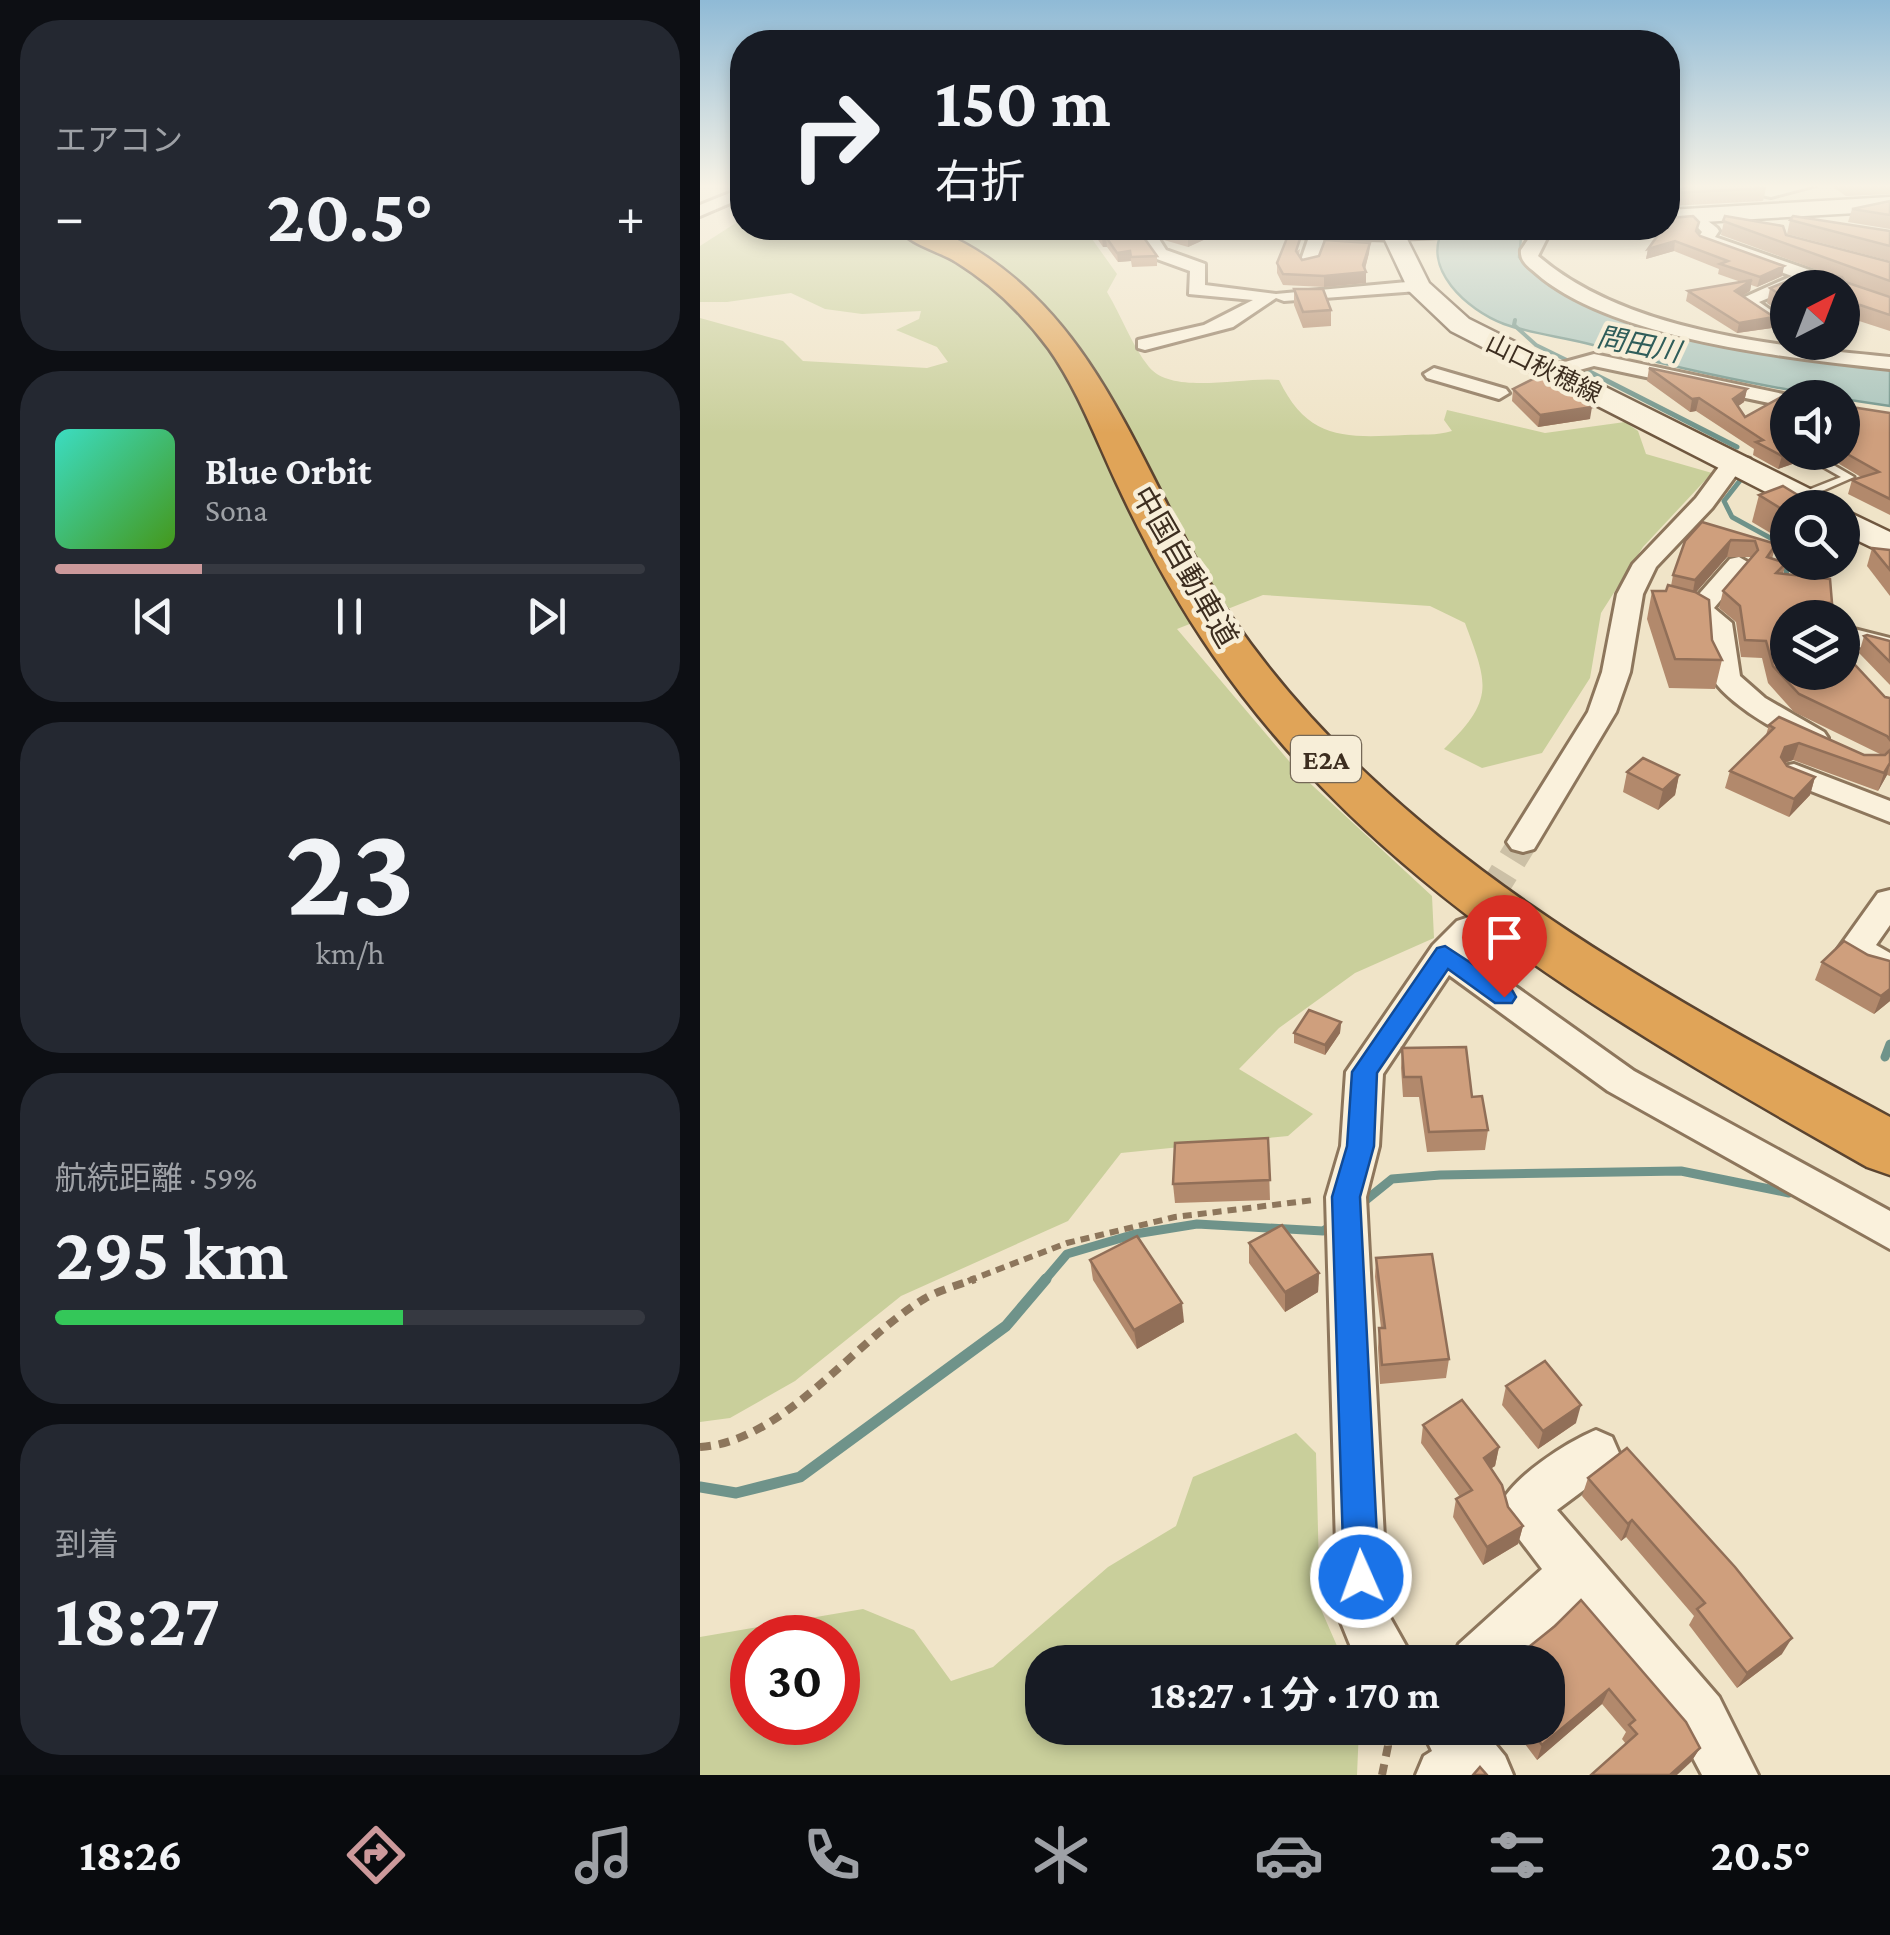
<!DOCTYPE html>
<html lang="ja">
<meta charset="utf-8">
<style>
body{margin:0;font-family:"Crimson Pro","Noto Sans JP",serif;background:#242831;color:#f1f3f6;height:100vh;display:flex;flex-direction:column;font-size:38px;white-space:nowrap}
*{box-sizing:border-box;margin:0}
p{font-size:32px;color:#9ea1a6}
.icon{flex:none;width:55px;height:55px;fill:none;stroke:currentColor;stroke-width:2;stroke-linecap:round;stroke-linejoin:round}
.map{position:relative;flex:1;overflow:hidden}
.panel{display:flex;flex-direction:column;gap:20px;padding:20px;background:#0d0f14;width:700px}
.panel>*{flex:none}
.banner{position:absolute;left:30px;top:30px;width:950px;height:210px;border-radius:40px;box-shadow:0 5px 15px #0003;background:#171b24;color:#f1f3f6;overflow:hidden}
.needle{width:65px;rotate:42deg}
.buttons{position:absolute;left:1070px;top:270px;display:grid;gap:20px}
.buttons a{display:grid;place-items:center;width:90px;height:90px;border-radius:50%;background:#171b24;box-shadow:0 5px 15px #0003;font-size:50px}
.speed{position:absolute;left:30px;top:1615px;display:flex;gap:20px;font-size:50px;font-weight:700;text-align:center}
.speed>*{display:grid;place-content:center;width:130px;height:130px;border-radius:50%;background:#171b24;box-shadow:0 5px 15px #0003;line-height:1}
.speed .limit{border:15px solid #d22;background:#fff;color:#111}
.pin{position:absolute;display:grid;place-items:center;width:85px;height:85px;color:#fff;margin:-102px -42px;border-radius:50% 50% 50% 0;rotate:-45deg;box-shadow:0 0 10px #0007}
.pin .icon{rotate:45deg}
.me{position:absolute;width:110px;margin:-55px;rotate:358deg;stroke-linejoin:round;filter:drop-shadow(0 0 8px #0008)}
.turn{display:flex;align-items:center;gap:35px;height:210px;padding:0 40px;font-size:45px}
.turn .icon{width:130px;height:130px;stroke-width:2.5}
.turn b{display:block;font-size:70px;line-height:85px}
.big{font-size:75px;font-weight:700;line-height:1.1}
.panel .widget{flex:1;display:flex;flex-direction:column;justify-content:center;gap:15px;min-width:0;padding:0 35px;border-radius:40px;background:#242831}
.panel .dial{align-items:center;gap:0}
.dial b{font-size:130px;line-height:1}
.song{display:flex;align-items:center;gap:30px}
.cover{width:120px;height:120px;border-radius:15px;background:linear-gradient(135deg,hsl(170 70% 55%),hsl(100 70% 35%))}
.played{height:10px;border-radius:5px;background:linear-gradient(90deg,#cc999b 25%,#363941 25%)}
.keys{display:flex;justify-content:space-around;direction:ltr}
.heat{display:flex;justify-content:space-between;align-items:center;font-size:55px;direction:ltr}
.charge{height:15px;border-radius:8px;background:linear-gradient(90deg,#34c759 59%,#363941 0)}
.trip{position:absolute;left:325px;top:1645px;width:540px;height:100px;border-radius:40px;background:#171b24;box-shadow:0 5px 15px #0003;font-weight:700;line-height:100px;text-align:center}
.tabs{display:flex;height:160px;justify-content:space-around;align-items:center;background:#090b0e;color:#9ea1a6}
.tabs .icon{width:70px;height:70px}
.tabs .on{color:#cc999b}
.tabs b{font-size:45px;color:#f1f3f6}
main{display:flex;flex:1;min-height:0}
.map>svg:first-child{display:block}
</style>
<main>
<section class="panel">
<div class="widget"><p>エアコン</p>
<div class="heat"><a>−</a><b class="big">20.5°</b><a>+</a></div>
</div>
<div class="widget">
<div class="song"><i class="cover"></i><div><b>Blue Orbit</b><p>Sona</p></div></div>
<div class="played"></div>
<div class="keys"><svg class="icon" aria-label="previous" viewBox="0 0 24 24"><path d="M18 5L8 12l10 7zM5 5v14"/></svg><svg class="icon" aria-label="pause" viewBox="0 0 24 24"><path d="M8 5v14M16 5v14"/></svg><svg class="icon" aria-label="next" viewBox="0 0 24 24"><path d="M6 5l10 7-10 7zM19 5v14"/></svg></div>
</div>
<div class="widget dial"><b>23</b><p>km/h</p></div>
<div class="widget"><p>航続距離 · 59%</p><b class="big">295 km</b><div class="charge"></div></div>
<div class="widget"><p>到着</p><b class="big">18:27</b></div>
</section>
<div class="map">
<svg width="1190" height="1775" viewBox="0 0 1190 1775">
<rect width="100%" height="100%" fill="#f0e4c8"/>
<g fill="#c9cf9b" fill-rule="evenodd">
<path d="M42,219v9l350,1 10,4 -10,6 25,35 -10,18c14,23 25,54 42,75 24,29 95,9 130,13 29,60 66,58 126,55 17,-1 31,1 47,-4l-8,-11 3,-10 98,23 80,-11 13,9 8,23 66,19 -69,74 -42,66 -11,65 -48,75 -60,15 -38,-19c51,-50 44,-64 21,-126l-35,-17 -167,-11 -86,34 123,145 132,122 2,42 -79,35 -76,55 -40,41 74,45 -25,22 -167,17 -53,68 -167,75 -106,85 -65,37 -30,4v-1104l83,23 20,20 124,7 21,-6 -11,-15 -41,-17 23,-11 2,-8 -59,3 -37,-5 -34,-16 -64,9h-27v-56z"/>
<path d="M596,1433l20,20 4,154 24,55h-302v66h317l-2,47h-657v-138l163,-28 51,21 37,51 42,-14 115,-100 68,-41 17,-49zM52,1638h86v84h-86z"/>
</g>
<path fill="#a9c4bc" stroke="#6f938a" stroke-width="2.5" d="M744,228h78l-3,29c58,79 276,102 371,111v38c-99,-14 -199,-33 -297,-61 -29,-8 -61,-11 -89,-21 -37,-14 -84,-56 -60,-96z"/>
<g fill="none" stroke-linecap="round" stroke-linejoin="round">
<path stroke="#6f938a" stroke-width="4" d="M815,320l-1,5 22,20 43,21"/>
<g stroke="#6f938a" stroke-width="5">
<path d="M874,364l163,83"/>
<path d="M1042,478l-18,23 8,16 53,29 2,36"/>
</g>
<g stroke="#6f938a" stroke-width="9">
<path d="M1185,1057l5,-13"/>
<path d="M661,1204l31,-25 48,-4 241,-4 108,22 4,-6"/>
<path d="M344,1281l23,-27 68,-20 62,-10 126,7 11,-7"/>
</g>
<path stroke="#6f938a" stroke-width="11" d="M0,1487l36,6 64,-16 206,-151 40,-47"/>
<path stroke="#ccc0a6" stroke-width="29" stroke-dasharray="29 15" stroke-linecap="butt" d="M789,897l34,-55"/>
<path stroke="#ccc0a6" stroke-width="38" stroke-dasharray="38 19" stroke-linecap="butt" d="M777,917l14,-23"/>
<defs>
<path id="lane" d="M1097,452h14l43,25 -48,21h-8v-4l43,-17z"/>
<g id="street">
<path d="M1014,185h102l-45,12z"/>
<path d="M42,188v10l-42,18v-11z"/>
<path d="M994,210l23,18 2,3 -4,6 175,61v11l-48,-16v-5l-33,-7 -50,21 26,18 -2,4h-14l-33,-23 56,-25 -93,-33 -2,-4 5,-7 -16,-17z"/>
<path d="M436,228h16l14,22 39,14v21l71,9 142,-13 9,5 -9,5 -134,10 -8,-3 -43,29 -88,23 -7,-2v-8l66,-15 49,-25 -64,-6 1,-23 -36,-13z"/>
<path d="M836,228h16l-14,28c88,76 239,90 352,101v12c-98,-10 -278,-30 -353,-95 -9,-8 -17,-12 -16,-24z"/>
<path d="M611,231l14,4 -7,28 -9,5 -9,-5z"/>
<path d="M894,354l194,41 8,3h-8v9l-194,-41 -44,12 -10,-6 3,-4z"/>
<path d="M734,368l72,21 3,4 -10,6 -72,-21 -3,-4z"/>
<path d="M1042,457l8,2 3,5 -16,10 -25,34 -56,59 -13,27 -13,78 -14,40 -82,137 -11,3 -11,-3 -5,-7 81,-130 14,-40 15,-78 16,-30 63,-66 25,-34z"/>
<path d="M1039,557l12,7 -37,44 18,15 8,53 25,22 59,34 4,6 -4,6c-24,6 -95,-40 -109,-62 -8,-14 -6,-40 -9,-56l-16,-10 -21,-6 -4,-5 13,-8 15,4 37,-42z"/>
<path d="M1142,626l48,12v18l-48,-14z"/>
<path d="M1094,764l96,37v21l-107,-42 -4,-7 4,-7z"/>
<path d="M1190,890v35l-14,20 14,8v27l-47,-22 -5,-9 40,-56z"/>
<path d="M769,917l12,4 5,8 -19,23 167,119 256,140v38l-282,-158 -159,-116 -66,99 -4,72 -13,51 22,417 27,48h-58l-19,-47 -12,-418 15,-51 5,-74 87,-127 24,-24z"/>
<path d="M896,1430l16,7 7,16 -7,16 -55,41 162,187 39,78h-56l-21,-40 -108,-127 -59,54h-63l8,-18 83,-75 -35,-46 -7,-17c12,-29 67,-64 96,-76z"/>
<path d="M721,1728h61l23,28 8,19h-97l8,-19 8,-5z"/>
</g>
<g id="secondary">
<path d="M1190,197v14l-222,13v-14z"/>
<path d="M500,228h308l-11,7 -90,4 22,44 40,36 365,182 5,7h-42l-346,-177 -42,-40 -24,-51 -174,-5z"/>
<path d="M1142,509l48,23v24l-48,-23z"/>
</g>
<path id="highway" d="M198,228c35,-2 61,10 90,30 126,86 161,239 244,360 158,230 418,370 658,499v58l-23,-8c-239,-136 -495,-280 -654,-512 -38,-55 -68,-111 -96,-171 -21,-45 -39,-94 -68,-135 -26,-35 -56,-64 -93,-87 -17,-11 -46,-17 -58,-34z"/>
</defs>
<use href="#lane" stroke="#8d765c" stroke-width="5"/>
<use href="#street" stroke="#8d765c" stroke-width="6"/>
<use href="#secondary" stroke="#6f573f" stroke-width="5"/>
<use href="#highway" stroke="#5b4430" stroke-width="5"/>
<path stroke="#8d765c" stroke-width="6" stroke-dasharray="9 6" stroke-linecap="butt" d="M268,1281l99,-38 108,-26 139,-17"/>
<g stroke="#8d765c" stroke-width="8" stroke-dasharray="11 8" stroke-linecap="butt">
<path d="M0,1447c84,-5 155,-107 224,-148 15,-9 35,-14 51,-20"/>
<path d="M682,1775l6,-29 -2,-18"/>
</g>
<use href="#lane" fill="#faf1dc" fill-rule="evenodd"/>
<use href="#street" fill="#faf1dc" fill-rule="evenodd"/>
<use href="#secondary" fill="#faf1dc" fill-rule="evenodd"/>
<use href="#highway" fill="#e0a458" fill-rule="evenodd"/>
</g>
<g fill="#b2896c">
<path d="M1130,185h60v9l-44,2z"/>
<path d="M1066,188l-3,13 -93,5 2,-13z"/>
<path d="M1190,201v28l-42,-7 4,-13z"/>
<path d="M1025,216l61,19 104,27v35l-47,-17 2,2 45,15v34l-34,-11 -14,9v-41h-54v37h-1v-8l-20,-14 3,-15 56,-15 -105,-38z"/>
<path d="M1090,220l100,11v30l-103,-27z"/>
<path d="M390,228h47l20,28v10l-25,1 -1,-6 -13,1 -11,-15h-4z"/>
<path d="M454,228h53l1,10 -20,9 -24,-7z"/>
<path d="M997,233l3,3 84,30 -2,10 -25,11 -6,-2 -1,6 -8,5 32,21 -2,11 -35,5 -51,-32 2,-10 53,-9 -23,-8 1,-5 -45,-18 -28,8 2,-10z"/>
<path d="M670,243l-1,10 -4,16 1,14 -42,4 -41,-2 -6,-12v-10l23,-14 -1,6 3,5z"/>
<path d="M594,289l37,21v16l-28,2 -9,-23z"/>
<path d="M949,368l98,21 -3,13 -6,4 7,11 43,-19 16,62 -26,9 -25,-14 1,-6 -58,-38 -6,1 -43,-31z"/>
<path d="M813,389l77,30 -52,8 -26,-26z"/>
<path d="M1142,402l3,4 45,7v102l-42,-21 4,-14 9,-3 -42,-25h23z"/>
<path d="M1059,495l29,13v33l-6,-1 -30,-18z"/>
<path d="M1002,522l74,22 -4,15 14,4 -3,11 49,29 -4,15h-40v54l102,26v78l-3,-1 -9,16 -85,-31 -8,3 2,3 28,11 -5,18 -21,22 -64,-29 5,-17 36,-36 3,-10 95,30h18l-88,-43 -26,-29 -6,-25 -21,-1 -5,-35 -17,-14 4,-17 28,-34h-24l-31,35 16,48 10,20 -7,29 -46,-1 -22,-69 5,-28h14l5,-5 2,-11z"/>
<path d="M1172,548l18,2v46l-23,-30z"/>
<path d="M1164,636l26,5v44l-31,-32z"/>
<path d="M927,772l52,3 -4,20 -17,15 -35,-18z"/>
<path d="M1168,955l22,46 -16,13 -59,-34 7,-18z"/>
<path d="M641,1022l-1,11 -15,22 -31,-12v-10z"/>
<path d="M702,1048l70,49 16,33 -3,20 -58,2 -8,-55h-16l-2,-29z"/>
<path d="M568,1138l2,62 -95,3 -2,-19z"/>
<path d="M549,1243l70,30 -1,19 -33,20 -36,-49z"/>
<path d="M676,1258l73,101 -3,19 -66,6 -2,-36 1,-20h2l-6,-51z"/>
<path d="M390,1260l94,62 -47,27 -44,-69z"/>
<path d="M806,1386l70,37 -38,26 -36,-44z"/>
<path d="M723,1425l76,22 -4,19 -4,2 17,39 15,19 -5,18 -35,21 -30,-48 3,-18 4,-2 -39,-54z"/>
<path d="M888,1478l194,176 -45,34 -48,-63 5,-9 -68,-79 -5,4 -39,-45z"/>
<path d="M855,1626l145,122 -9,14 -65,-18 -4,-5 4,-7 -24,-28 -65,56 -24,-32h35z"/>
</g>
<g fill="#916f58">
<path d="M508,228v10l-20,9v-10z"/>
<path d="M406,237l1,10h-4l-1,-9z"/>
<path d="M975,241l-1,10 -28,8 2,-10z"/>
<path d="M670,243l-1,10 -5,19h2v11l-42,4v-11l39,-11z"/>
<path d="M430,251l1,10 -13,1 -1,-9z"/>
<path d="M1084,266l-2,10 -25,11 3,-10z"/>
<path d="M1052,280l-2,11 -18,11 3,-11z"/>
<path d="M1160,305l-4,15 -13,9 4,-15z"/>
<path d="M1074,317l-2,11 -35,5 2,-10z"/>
<path d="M1047,389l-3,13 -14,10 3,-13z"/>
<path d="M999,398l-3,13 -6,1 2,-13z"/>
<path d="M892,407l-2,12 -52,8 2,-12z"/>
<path d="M1091,452h15l-2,8 -26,9 4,-13z"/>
<path d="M1031,540l-4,17 -35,40 3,-17z"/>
<path d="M1099,743l-6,17 -13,4 -4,11 9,-28z"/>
<path d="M1190,763l-3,12 -9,16 6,-18z"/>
<path d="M979,775l-4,20 -17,15 5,-20z"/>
<path d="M1115,777l-5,18 -21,22 5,-18z"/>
<path d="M1190,989v12l-16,13 7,-18z"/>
<path d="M641,1022l-1,11 -15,22v-10z"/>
<path d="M619,1273l-1,19 -33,20v-20z"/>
<path d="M482,1303l2,19 -47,27 -3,-19z"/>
<path d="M881,1405l-5,18 -38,26 5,-18z"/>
<path d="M799,1447l-4,19 -15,10 4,-18z"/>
<path d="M932,1520l-6,17 -5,4 7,-17z"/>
<path d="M823,1526l-5,18 -35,21 4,-18z"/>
<path d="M1092,1638l-10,16 -45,34 10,-15z"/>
<path d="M909,1689l-7,15 -65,56 5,-15z"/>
<path d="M1000,1748l-9,14 -14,13h-7z"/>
</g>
<g fill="#cf9f7d" stroke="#916f58" stroke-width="2.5">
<path d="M991,185h62l13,3 -94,5z"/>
<path d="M1190,201v14l-38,-6z"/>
<path d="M993,216l6,6 -3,9 4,5 84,30 -24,11 -40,-13 8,-3 -53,-20 -27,8 15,-21h5v-6l2,-4z"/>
<path d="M1025,216l58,10 3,9 104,27v19l-167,-60z"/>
<path d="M1093,216l97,15v15l-100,-26z"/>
<path d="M395,228h42l20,28 -26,1 -1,-6 -13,2 -11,-16 -4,1z"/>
<path d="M461,228h47l-20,9 -25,-7z"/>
<path d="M587,238l13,1 -4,12 6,9 17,-4 6,-16 45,3 -7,22 3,7 -42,4 -41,-2 -6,-11z"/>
<path d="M1113,271l29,6 3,5 45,15v18l-30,-10 -13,9 -5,-1v-25h-54v12l-18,-12z"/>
<path d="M1052,280l-17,11 39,26 -35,6 -51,-32z"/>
<path d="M594,289h29l8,21 -28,2z"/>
<path d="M949,368l98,21 -14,10 12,18 38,-21 30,2h-25v54h3l-9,4 -26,-14 7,-2 -64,-42 -7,1z"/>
<path d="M839,376l34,9 19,22 -52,8 -27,-26z"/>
<path d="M1142,402l3,4 45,7v86l-38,-19 27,-8 -37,-21z"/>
<path d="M1083,486l36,22h-31v5l-29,-18z"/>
<path d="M1002,522l74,22 -9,13 19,6 -10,10 54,6 2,24 -14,-1 4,16h-34v54h54l1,-20 42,45 5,1v42l-3,-4 -88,-42 -26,-28 -7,-25 -21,-1 -5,-34 -17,-15 35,-41 -3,-9 -24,-1 -36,40 -22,-5 12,-34z"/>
<path d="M1172,548l18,2v20z"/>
<path d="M968,585l27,7 14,8 3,40 10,20 -47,-1 -23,-68h14z"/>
<path d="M1167,635l23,6v21l-26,-26z"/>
<path d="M1079,717l85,38h21l5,-5v13l-6,10 -85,-30 -14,4 -4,10 6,9 28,11 -21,22 -64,-28 44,-43 -5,-3z"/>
<path d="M943,758l36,17 -16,15 -36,-18z"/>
<path d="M1144,941l24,14 22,6v28l-9,7 -59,-34z"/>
<path d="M609,1010l32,12 -16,23 -31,-12z"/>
<path d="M766,1047l6,50 10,-1 6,34 -59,2 -8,-55h-17l-2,-29z"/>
<path d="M568,1138l2,42 -97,4 2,-41z"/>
<path d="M582,1225l37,48 -34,19 -36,-49z"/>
<path d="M437,1236l45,67 -48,27 -44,-70z"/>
<path d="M732,1254l17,105 -67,6 -3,-37h6l-9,-70z"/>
<path d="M845,1361l36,44 -38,26 -37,-45z"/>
<path d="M762,1400l37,47 -15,11 18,27 6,22 15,19 -36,21 -31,-48 16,-9 -49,-65z"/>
<path d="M927,1448l108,119 57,71 -45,35 -50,-64 8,-6 -73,-83 -4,4 -40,-46z"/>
<path d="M881,1600l105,122 14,26 -30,27h-79l46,-41 -8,-9 6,-5 -26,-31 -67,56 -13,-17h19v-66h-38l45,-36z"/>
<path d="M780,1767l7,8h-14z"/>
</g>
<linearGradient id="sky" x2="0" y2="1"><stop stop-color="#8fbad6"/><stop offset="0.43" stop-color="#f8f3e6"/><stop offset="1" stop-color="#f8f3e6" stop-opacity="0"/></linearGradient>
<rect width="1190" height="433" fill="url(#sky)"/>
<path fill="#1a73e8" stroke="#114b97" stroke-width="2.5" d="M745,946l67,44 4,7 -4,6h-17l-47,-34 -71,104 -3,73 -14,51 19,380 -6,12 -12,5 -12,-5 -5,-12 -12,-380 15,-51 5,-74 85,-124z"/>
<g text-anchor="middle" stroke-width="9" stroke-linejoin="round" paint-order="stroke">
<g font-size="25" fill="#3d2e20" stroke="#f7eed8">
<text transform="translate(844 368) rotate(26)" y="9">山口秋穂線</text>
</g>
<g font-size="28" font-style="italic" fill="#2f5d5a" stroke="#f7eed8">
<text transform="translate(939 344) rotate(11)" y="10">問田川</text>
</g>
<rect fill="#f7eed8" stroke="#756857" stroke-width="2.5" x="591" y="736" width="70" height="46" rx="8"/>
<g font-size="28" font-weight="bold" fill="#3d2e20">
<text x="626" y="769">E2A</text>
</g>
<g font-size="30" fill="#3d2e20" stroke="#f7eed8">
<text transform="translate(485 567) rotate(60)" y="10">中国自動車道</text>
</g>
</g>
</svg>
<div class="buttons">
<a><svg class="needle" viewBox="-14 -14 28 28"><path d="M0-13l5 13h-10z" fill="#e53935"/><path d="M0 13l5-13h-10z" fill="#9ea1a6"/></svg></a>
<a><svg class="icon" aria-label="sound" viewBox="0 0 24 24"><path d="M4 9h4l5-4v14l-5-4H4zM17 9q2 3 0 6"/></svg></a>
<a><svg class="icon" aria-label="search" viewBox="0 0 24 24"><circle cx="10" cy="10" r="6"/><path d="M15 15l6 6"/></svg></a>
<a><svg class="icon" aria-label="layers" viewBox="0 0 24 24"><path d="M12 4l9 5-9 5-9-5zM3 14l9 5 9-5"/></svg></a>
</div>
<div class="speed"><div class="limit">30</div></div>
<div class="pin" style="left:804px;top:997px;background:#d93025"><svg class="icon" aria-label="arrive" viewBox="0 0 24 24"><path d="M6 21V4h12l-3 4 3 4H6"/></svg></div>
<svg class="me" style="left:661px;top:1577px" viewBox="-20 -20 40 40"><circle r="17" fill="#1a73e8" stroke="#fff" stroke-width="3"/><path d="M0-11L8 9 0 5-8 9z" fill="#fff"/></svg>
<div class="trip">18:27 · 1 分 · 170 m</div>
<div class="banner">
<div class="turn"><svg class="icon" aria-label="right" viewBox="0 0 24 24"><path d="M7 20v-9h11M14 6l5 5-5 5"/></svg><div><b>150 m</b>右折</div></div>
</div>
</div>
</main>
<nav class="tabs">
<b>18:26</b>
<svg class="icon on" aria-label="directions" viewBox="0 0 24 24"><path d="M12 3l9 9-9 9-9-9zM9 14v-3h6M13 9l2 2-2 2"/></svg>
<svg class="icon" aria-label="music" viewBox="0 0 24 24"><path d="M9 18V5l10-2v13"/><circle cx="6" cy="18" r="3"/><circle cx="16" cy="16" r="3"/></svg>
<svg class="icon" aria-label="phone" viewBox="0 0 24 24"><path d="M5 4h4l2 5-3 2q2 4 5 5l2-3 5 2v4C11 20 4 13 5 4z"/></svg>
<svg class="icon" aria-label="climate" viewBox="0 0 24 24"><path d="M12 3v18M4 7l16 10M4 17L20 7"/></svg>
<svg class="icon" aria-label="car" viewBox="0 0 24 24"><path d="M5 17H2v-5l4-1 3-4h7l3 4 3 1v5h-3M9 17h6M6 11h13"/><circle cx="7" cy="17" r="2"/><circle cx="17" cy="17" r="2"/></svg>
<svg class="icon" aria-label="filters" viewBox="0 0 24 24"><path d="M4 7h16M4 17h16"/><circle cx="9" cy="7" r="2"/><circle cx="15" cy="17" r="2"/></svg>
<b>20.5°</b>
</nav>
